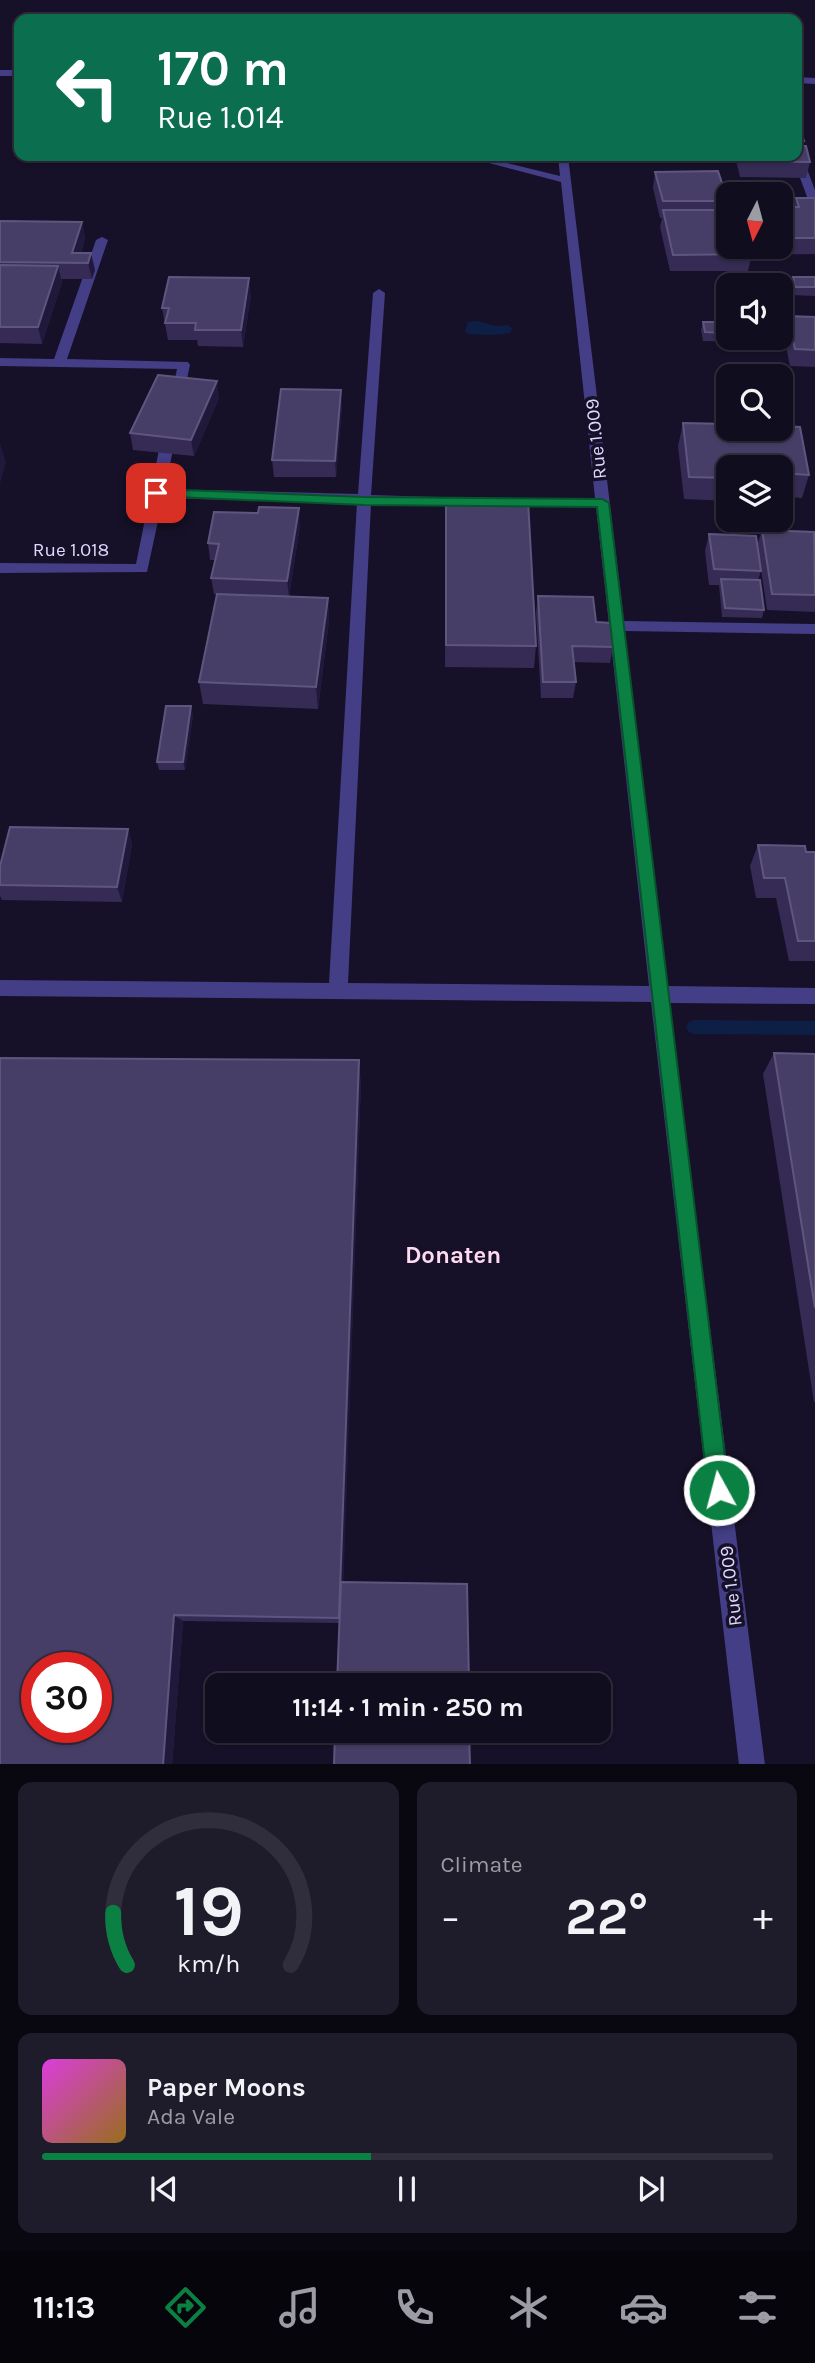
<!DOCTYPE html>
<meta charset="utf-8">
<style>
body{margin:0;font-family:Karla,sans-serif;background:#1e1b2b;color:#f1f3f6;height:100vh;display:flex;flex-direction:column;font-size:26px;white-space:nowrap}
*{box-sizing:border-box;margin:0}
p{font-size:23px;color:#9c9ca4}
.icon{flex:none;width:38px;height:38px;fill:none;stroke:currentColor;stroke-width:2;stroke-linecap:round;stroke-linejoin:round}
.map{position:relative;height:1764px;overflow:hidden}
.details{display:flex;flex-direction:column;gap:18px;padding:18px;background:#090710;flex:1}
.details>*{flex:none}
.top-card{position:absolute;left:14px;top:14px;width:788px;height:147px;border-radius:14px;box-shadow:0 2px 5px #0004,0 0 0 2px #302d3c;background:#0b6e4f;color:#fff;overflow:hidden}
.needle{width:46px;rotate:186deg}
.controls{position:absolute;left:716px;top:182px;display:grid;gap:14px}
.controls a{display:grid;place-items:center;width:77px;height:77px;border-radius:14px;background:#100d1e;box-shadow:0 2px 5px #0004,0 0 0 2px #302d3c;font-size:35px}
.speed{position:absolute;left:21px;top:1652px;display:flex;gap:14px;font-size:35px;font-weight:700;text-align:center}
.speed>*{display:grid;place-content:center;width:91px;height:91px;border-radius:50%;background:#100d1e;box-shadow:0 2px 5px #0004,0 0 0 2px #302d3c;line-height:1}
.speed .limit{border:10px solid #d22;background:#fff;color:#111}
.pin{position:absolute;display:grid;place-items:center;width:60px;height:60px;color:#fff;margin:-30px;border-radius:14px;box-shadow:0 4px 10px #0006}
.me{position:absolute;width:77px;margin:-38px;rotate:353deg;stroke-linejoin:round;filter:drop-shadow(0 0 5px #0008)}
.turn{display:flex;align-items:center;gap:24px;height:147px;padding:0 28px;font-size:32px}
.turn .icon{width:91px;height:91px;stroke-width:2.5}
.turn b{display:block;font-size:49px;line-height:60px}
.big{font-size:52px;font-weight:700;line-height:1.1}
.details .tile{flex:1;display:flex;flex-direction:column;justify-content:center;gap:10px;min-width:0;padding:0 24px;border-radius:14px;background:#1e1b2b}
.details .dial{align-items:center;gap:0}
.dial svg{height:182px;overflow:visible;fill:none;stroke:#302d3c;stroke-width:7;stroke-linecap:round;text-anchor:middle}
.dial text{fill:#f1f3f6;stroke:none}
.song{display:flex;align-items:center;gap:21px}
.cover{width:84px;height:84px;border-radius:10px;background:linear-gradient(135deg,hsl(300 70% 55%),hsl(40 70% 35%))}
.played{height:7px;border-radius:4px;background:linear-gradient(90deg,#0b8043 45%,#302d3c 45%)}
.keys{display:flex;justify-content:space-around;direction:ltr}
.heat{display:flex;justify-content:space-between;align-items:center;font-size:38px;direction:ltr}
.details .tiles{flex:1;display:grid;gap:18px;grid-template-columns:1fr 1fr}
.tile:last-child{grid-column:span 2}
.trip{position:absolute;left:205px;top:1673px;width:406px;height:70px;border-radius:14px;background:#100d1e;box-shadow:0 2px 5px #0004,0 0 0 2px #302d3c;font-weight:700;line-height:70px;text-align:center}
.tab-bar{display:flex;height:112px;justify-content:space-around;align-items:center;background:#06050c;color:#9c9ca4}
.tab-bar .icon{width:49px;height:49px}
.tab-bar .selected{color:#0b8043}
.tab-bar b{font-size:32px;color:#f1f3f6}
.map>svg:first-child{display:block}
</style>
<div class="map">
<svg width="815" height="1765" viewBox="0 0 815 1765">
<rect width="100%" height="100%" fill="#161128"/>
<path fill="#0d1f45" d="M478,321l18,5 11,-1 5,3 -1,4c-7,4 -32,3 -43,2l-3,-3 3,-9z"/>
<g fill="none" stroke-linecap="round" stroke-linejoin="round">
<path fill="#0d1f45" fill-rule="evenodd" d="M694,1020l121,1v14l-121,-1 -5,-2 -3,-5 3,-5z"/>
<g fill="#433e85" fill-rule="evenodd">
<rect x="0" y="70" width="19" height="6"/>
<path d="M796,77l19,1v6l-19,-1z"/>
<path d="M796,150l5,3 14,37v18l-5,-3 -18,-49h4z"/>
<path d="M462,156h17l81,20 -2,-20h10l56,465 191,3v10l-190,-3 42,355 148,2v16l-146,-1 96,762h-26l-88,-763 -651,-6v-16l329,3 28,-480 -194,-5 -16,74 -147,1v-10l136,1 27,-134 7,-4 7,4 -12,59 193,5 15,-201 6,-4 6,4 -14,202 98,3 7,4 -7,4 -98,-2 -23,479 301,3 -53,-479 -92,-1 -7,-4 7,-4h91l-34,-316z"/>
<path d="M102,237l6,3 -41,119 121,3 2,3 -8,37h-10l-1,-3 6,-30 -177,-3v-8l54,1 42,-119z"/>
</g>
</g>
<g fill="#352b55">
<path d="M796,117l8,24 -1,5 7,16 -4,16 -66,-1 -5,-21h61z"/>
<path d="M655,172l73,29 -2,9 26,44 -4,17h-78l-10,-44 2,-9h-2l-7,-30z"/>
<path d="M796,198h19v56l-62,1 -2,-8h29v-40h14z"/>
<path d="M0,221l82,1 3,16 -4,15 14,17 -3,9h-31l1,3 -20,62 -42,-1z"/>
<path d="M793,277h22v19l-23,-1 -1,-10z"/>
<path d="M251,295l-8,52 -45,-1 -1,-6h-29l-6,-32z"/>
<path d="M787,316l28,1v50l-25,-1 -7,-34z"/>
<path d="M703,322h25v16h43l-1,5 -67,-2 -2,-11z"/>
<path d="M219,398l-25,58 -61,-6 -3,-17z"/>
<path d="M342,406l-6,71h-62l-2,-17z"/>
<path d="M683,423l126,52 -7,23 -22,-2v-29h-52v34l-44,-2 -6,-53z"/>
<path d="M446,499l90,147 -2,22 -89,-1z"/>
<path d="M300,525l-11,72 39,1 1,23 -11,88 -115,-5 -4,-22 18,-87 -3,-1 -3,-16 4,-18h-5l-2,-17z"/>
<path d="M762,530l53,6v76l-48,-2 -9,-61 3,22 -3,9 6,30 -2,8 -40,-1 -3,-32h-10l-4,-34 4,-17 48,12z"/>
<path d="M538,596l75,51 -3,16 -36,-1 2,20 -3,16h-32l-5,-85z"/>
<path d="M193,715l-8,55h-26l-2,-8z"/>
<path d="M128,829l4,15 -10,58 -120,-2 -2,-4v-30z"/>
<path d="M758,845l48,7h9v109h-26l-13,-63h-20l-6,-32z"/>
<path d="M774,1053l41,1v348h-1l-51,-328z"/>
<path d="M361,1081l-18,501 -4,41 -156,-2 -11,144h-172z"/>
</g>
<g fill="#21193b">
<path d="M82,222l3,16 -7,25 -6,-10z"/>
<path d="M91,253l4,17 -3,9 -4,-16z"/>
<path d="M58,266l4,16 -20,62 -4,-17z"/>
<path d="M249,278l2,17 -8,52 -2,-17z"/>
<path d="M217,381l2,17 -25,58 -3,-16z"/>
<path d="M341,390l1,16 -6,71 -1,-16z"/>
<path d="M0,443l6,20 -6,20z"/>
<path d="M299,508l1,17 -11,72 -2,-16z"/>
<path d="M328,598l1,23 -11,88 -2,-22z"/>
<path d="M191,706l2,9 -8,55 -2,-8z"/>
<path d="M128,829l4,15 -10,58 -5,-15z"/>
<path d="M359,1060l2,21 -19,542 -3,-5z"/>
<path d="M174,1615l9,6 -11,144h-9z"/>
</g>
<g fill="#473e67" stroke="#5f567f" stroke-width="2" fill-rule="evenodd">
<path d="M796,117l8,24h-8z"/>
<path d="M796,145l1,1h9l4,16 -66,-1 -2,-5h54z"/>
<path d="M718,171l10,30h-65l-8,-29z"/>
<path d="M796,198h19v40h-35v-31h19z"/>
<path d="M663,210h65v37h21l3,7 -79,1z"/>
<path d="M0,221l82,1 -10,31h19l-3,10 -88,-1z"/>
<path d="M0,265l58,1 -20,61h-38z"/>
<path d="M169,277l80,1 -8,52h-46l1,-7h-31l4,-15h-7z"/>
<path d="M793,277h22v10h-20z"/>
<path d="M787,316l28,1v33l-20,-1z"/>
<path d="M703,322h25v11l-23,-1z"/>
<path d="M158,375l59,6 -26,59 -61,-7z"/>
<path d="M281,389l60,1 -6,71 -63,-1z"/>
<path d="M683,423l45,1v5h52v-3l20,1 9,48 -29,-2v-6h-52v11l-39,-1z"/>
<path d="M446,499l82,1 8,146 -90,-1z"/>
<path d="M259,507l40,1 -12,73 -76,-3 8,-34 -11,-1 6,-31 44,1z"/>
<path d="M762,530l52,2 1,63 -43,-1z"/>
<path d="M709,534l47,2 5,35 -47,-2z"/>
<path d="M721,579l39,1 4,30 -39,-2z"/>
<path d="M217,594l111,4 -12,89 -117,-5z"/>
<path d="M538,596l55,1 3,25 15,1 2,24 -41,-1 4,36h-33z"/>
<path d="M166,706h25l-8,56h-26z"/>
<path d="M10,827l118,2 -11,58 -117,-2v-19z"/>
<path d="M758,845l47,1 1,6h9v89h-17l-13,-63h-21z"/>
<path d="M774,1053l41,1v254z"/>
<path d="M0,1058l359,2 -20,558 -165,-3 -11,150h-163zM37,1668h59v59h-59z"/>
<path d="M341,1582l126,2 2,101h-132z"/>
<path d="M335,1731h134l1,34h-136z"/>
</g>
<path fill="#0b8043" stroke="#07532c" stroke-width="2" d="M156,489l208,8 238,2 7,4 120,987 -3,7 -7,3 -8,-3 -3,-7 -111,-983 -233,-2 -212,-9 -2,-3z"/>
<g text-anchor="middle" stroke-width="7" stroke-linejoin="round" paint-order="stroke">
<g font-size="19" fill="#dfd9fe" stroke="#161128">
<text transform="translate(595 439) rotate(-96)" y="7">Rue 1.009</text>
<text x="71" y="556">Rue 1.018</text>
<text transform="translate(730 1586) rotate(-97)" y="7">Rue 1.009</text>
</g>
<g font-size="24" font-weight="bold" fill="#fedbf0" stroke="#161128">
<text x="453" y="1263">Donaten</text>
</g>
</g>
</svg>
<div class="controls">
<a><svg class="needle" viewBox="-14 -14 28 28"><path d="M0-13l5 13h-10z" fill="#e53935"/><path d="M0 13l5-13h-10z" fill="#9c9ca4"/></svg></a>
<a><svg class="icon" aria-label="sound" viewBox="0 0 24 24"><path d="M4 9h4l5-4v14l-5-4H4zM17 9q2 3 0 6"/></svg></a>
<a><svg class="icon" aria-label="search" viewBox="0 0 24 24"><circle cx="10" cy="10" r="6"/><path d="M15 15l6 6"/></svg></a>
<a><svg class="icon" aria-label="layers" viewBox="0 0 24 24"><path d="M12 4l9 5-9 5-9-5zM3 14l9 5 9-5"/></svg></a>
</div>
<div class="speed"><div class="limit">30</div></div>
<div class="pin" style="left:156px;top:493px;background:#d93025"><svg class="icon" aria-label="arrive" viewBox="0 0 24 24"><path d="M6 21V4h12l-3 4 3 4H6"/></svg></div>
<svg class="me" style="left:719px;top:1490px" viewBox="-20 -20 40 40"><circle r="17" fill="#0b8043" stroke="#fff" stroke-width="3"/><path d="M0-11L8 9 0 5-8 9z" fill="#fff"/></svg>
<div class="trip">11:14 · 1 min · 250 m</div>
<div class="top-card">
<div class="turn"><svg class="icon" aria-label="left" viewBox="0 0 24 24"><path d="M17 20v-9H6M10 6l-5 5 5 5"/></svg><div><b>170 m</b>Rue 1.014</div></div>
</div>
</div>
<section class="details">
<div class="tiles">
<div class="tile dial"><svg viewBox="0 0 100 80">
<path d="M14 69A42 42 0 1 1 86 69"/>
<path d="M14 69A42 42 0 0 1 8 46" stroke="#0b8043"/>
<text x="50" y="56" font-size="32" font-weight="700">19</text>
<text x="50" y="72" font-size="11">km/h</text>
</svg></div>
<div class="tile"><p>Climate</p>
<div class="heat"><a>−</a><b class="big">22°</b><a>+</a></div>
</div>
<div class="tile">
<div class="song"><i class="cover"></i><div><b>Paper Moons</b><p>Ada Vale</p></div></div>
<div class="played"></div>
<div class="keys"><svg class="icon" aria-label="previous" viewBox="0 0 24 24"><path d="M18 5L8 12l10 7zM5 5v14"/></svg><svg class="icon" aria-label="pause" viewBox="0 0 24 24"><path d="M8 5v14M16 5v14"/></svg><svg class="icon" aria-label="next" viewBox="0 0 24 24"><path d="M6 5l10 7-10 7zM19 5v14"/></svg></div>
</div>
</div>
</section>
<nav class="tab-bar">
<b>11:13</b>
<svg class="icon selected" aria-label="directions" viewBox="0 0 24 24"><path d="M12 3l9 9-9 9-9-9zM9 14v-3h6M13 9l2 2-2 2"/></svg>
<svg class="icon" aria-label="music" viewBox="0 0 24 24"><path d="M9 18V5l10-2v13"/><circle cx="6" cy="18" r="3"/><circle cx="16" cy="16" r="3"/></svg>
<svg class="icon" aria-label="phone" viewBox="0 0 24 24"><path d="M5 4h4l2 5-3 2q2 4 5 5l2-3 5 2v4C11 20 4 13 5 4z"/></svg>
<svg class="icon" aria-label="climate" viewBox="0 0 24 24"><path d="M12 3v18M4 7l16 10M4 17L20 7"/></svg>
<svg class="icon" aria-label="car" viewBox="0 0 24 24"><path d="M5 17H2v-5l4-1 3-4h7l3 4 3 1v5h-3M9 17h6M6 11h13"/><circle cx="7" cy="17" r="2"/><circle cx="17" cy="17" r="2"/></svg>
<svg class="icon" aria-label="filters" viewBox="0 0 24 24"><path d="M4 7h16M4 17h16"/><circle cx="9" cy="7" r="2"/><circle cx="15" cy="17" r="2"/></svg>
</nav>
